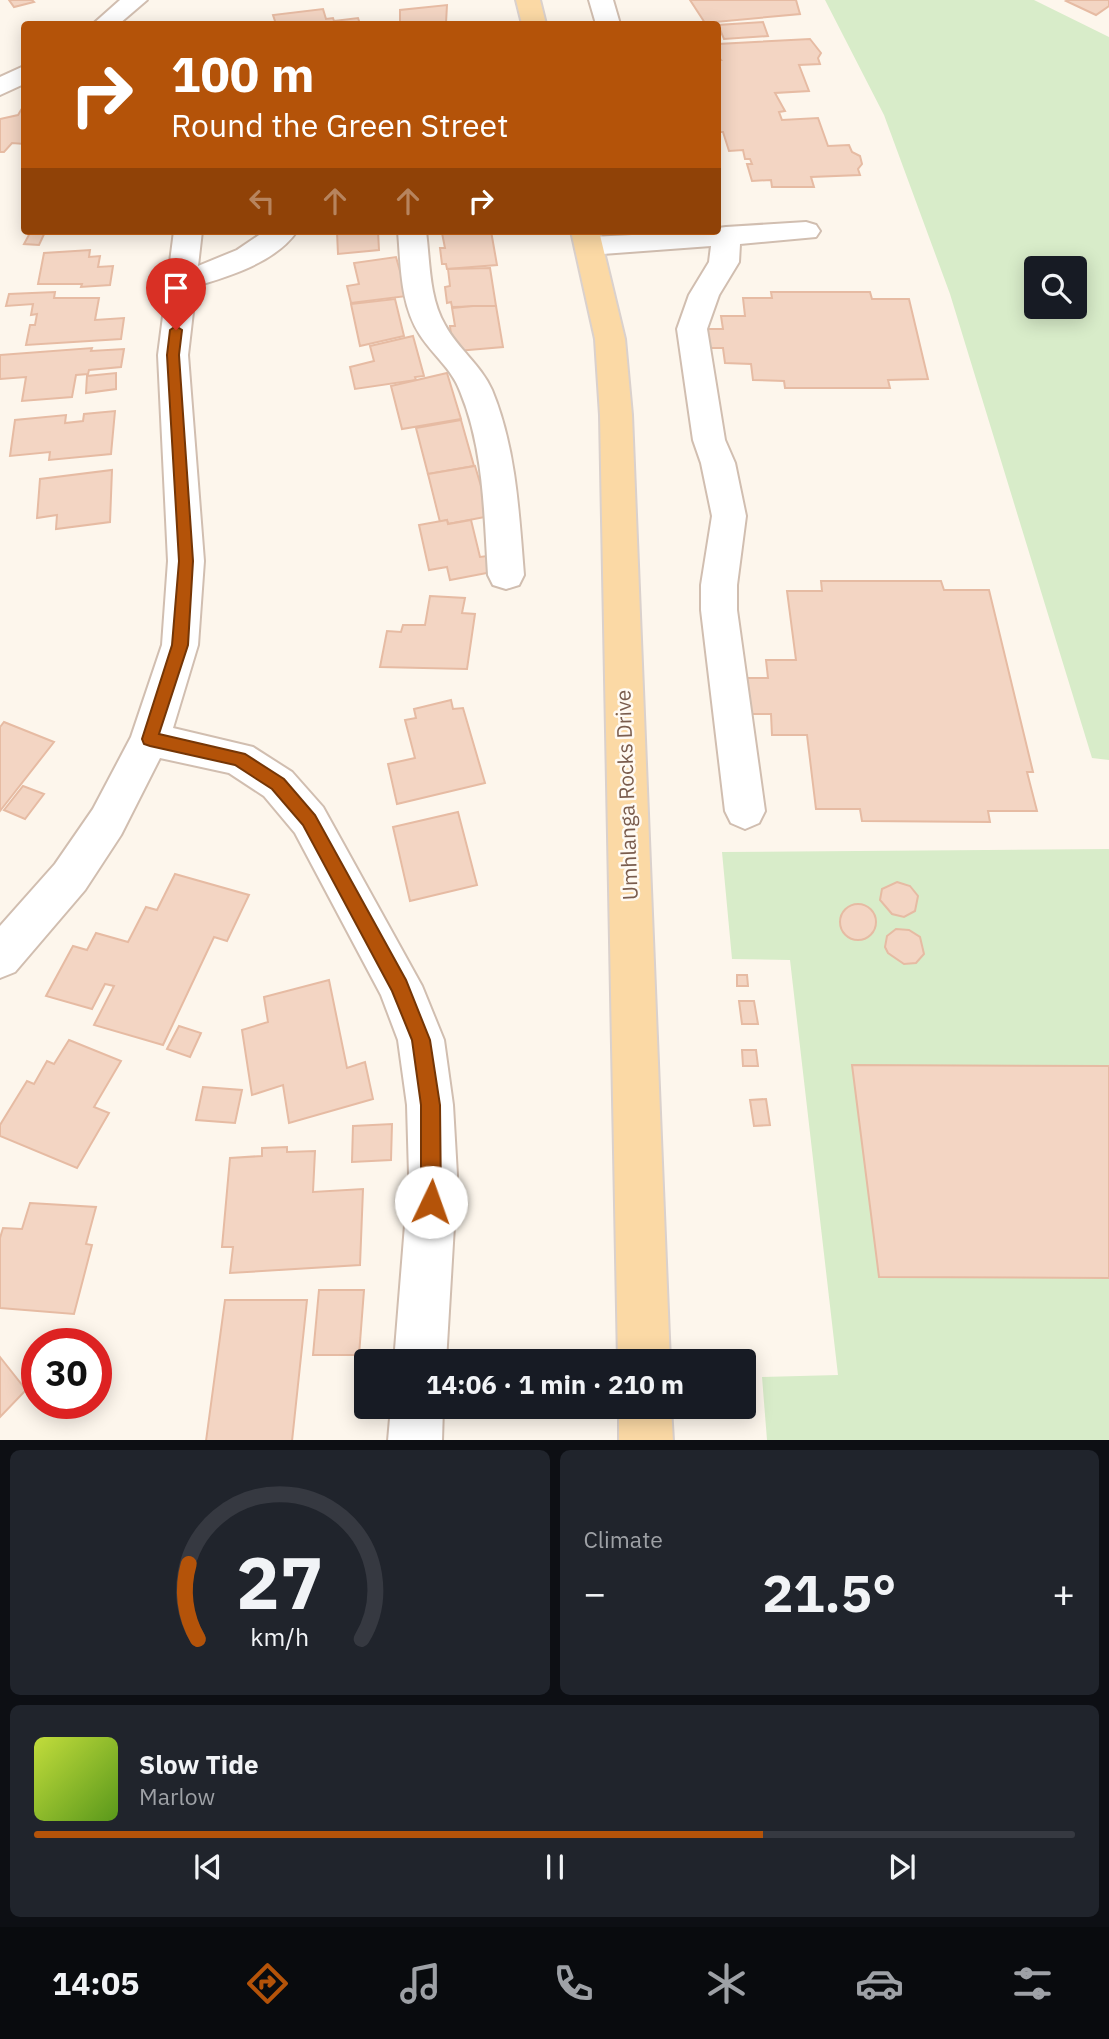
<!DOCTYPE html>
<meta charset="utf-8">
<style>
body{margin:0;font-family:"IBM Plex Sans",sans-serif;background:#20242c;color:#f1f3f6;height:100vh;display:flex;flex-direction:column;font-size:26px;white-space:nowrap}
*{box-sizing:border-box;margin:0}
p{font-size:23px;color:#9ea1a6}
.icon{flex:none;width:38px;height:38px;fill:none;stroke:currentColor;stroke-width:2;stroke-linecap:round;stroke-linejoin:round}
.map{position:relative;height:1440px;overflow:hidden}
.drawer{display:flex;flex-direction:column;gap:10px;padding:10px;background:#0d0f14;flex:1}
.drawer>*{flex:none}
.banner{position:absolute;left:21px;top:21px;width:700px;height:214px;border-radius:7px;box-shadow:0 4px 18px #0003;background:#b45309;color:#fff;overflow:hidden}
.controls{position:absolute;left:1024px;top:256px;display:grid;gap:14px}
.controls a{display:grid;place-items:center;width:63px;height:63px;border-radius:7px;background:#171b24;box-shadow:0 4px 18px #0003;font-size:35px}
.speed{position:absolute;left:21px;top:1328px;display:flex;gap:14px;font-size:35px;font-weight:700;text-align:center}
.speed>*{display:grid;place-content:center;width:91px;height:91px;border-radius:50%;background:#171b24;box-shadow:0 4px 18px #0003;line-height:1}
.speed .limit{border:10px solid #d22;background:#fff;color:#111}
.pin{position:absolute;display:grid;place-items:center;width:60px;height:60px;color:#fff;margin:-72px -30px;border-radius:50% 50% 50% 0;rotate:-45deg;box-shadow:0 0 7px #0007}
.pin .icon{rotate:45deg}
.me{position:absolute;width:77px;margin:-38px;rotate:3deg;stroke-linejoin:round;filter:drop-shadow(0 0 5px #0008)}
.turn{display:flex;align-items:center;gap:24px;height:147px;padding:0 35px;font-size:32px}
.turn .icon{width:91px;height:91px;stroke-width:2.5}
.turn b{display:block;font-size:49px;line-height:60px}
.lanes{display:flex;align-items:center;height:66px;padding:0 35px;background:#0003;justify-content:center;gap:35px;direction:ltr}
.lanes .off{opacity:.35}
.big{font-size:52px;font-weight:700;line-height:1.1}
.drawer .card{flex:1;display:flex;flex-direction:column;justify-content:center;gap:10px;min-width:0;padding:0 24px;border-radius:10px;background:#20242c}
.drawer .dial{align-items:center;gap:0}
.dial svg{height:182px;overflow:visible;fill:none;stroke:#363941;stroke-width:7;stroke-linecap:round;text-anchor:middle}
.dial text{fill:#f1f3f6;stroke:none}
.song{display:flex;align-items:center;gap:21px}
.cover{width:84px;height:84px;border-radius:10px;background:linear-gradient(135deg,hsl(70 70% 55%),hsl(90 70% 35%))}
.played{height:7px;border-radius:4px;background:linear-gradient(90deg,#b45309 70%,#363941 70%)}
.keys{display:flex;justify-content:space-around;direction:ltr}
.heat{display:flex;justify-content:space-between;align-items:center;font-size:38px;direction:ltr}
.drawer .tiles{flex:1;display:grid;gap:10px;grid-template-columns:1fr 1fr}
.card:last-child{grid-column:span 2}
.trip{position:absolute;left:354px;top:1349px;width:402px;height:70px;border-radius:7px;background:#171b24;box-shadow:0 4px 18px #0003;font-weight:700;line-height:70px;text-align:center}
.dock{display:flex;height:112px;justify-content:space-around;align-items:center;background:#090b0e;color:#9ea1a6}
.dock .icon{width:49px;height:49px}
.dock .selected{color:#b45309}
.dock b{font-size:32px;color:#f1f3f6}
.map>svg:first-child{display:block}
</style>
<div class="map">
<svg width="1109" height="1441" viewBox="0 0 1109 1441">
<rect width="100%" height="100%" fill="#fdf6ec"/>
<g fill="#d8ecc9" fill-rule="evenodd">
<path d="M825,0h209l75,37v723l-17,-2 -142,-464 -66,-179zM1036,268h38v38h-38z"/>
<path d="M1109,849v591h-342l-5,-63 76,-2 -48,-415 -58,-1 -10,-107z"/>
</g>
<g fill="#f3d5c3" stroke="#e6bba3" stroke-width="2">
<path d="M9,0h23l2,2 -20,5z"/>
<path d="M690,0h106l4,14 -95,9z"/>
<path d="M1068,0h41v6l-13,9 -30,-14z"/>
<path d="M447,5l-1,18 -4,1h-42v-14z"/>
<path d="M323,9l3,10 7,-1 1,3 24,-3 2,6h-84l-3,-9z"/>
<path d="M763,22l5,14 -44,3 -6,-14z"/>
<path d="M810,39l11,14 -3,5 2,6 -21,1 10,26 -34,2 10,18 -6,1 3,8 36,-2 10,28 21,-1 3,7 8,4 2,8 -4,5 2,6 -49,2 3,10h-42l-1,-7 -19,1 -5,-17h5l-2,-5h-5l-2,-9 -14,1 -6,-19h-4l-1,-7v-65h3l-3,-4v-12z"/>
<path d="M24,105v39l-12,-1 -8,9h-4v-33l18,-4z"/>
<path d="M31,231h35l-21,1 -6,13 -15,-1z"/>
<path d="M378,231l1,19 -41,4 -1,-22z"/>
<path d="M491,231l6,34 -50,4 -1,-5h-4l-2,-16h5l-3,-15z"/>
<path d="M90,250l-1,7 11,-1 -2,11 15,-1 -3,19 -29,2 1,-3h-44l6,-31z"/>
<path d="M396,257l11,39 -56,7 -4,-17 12,-2 -5,-21z"/>
<path d="M490,268l6,38 -44,1 -1,-5 -4,1 -2,-16 5,-1 -2,-17z"/>
<path d="M55,292l-1,6h45l-4,22 29,-2 -3,21 -95,6 4,-20h5l2,-11 -6,1 2,-11 -27,2 3,-12z"/>
<path d="M771,292h99l2,7h37l19,80 -40,1 2,8h-105l-1,-7 -31,-1 -2,-16 -26,-1 -2,-15h-22l-1,-19h23l-2,-13h24l-2,-18h29z"/>
<path d="M395,299l9,37 -44,10 -9,-42z"/>
<path d="M473,306h23l7,41 -46,4 -5,-8 -2,-17h5l-3,-18z"/>
<path d="M413,336l11,40 -9,1 1,3 -61,9 -5,-22 24,-6 -4,-15z"/>
<path d="M92,348l-1,3 33,-2 -3,18 -32,3 -1,4 -12,1 -4,22 -50,4 4,-24 -26,2v-24z"/>
<path d="M116,373v16l-30,4 1,-17z"/>
<path d="M447,373l14,46 -59,10 -11,-43z"/>
<path d="M115,411l-4,43 -62,6 1,-8 -40,4 5,-36 51,-5 -1,8 18,-2 1,-7z"/>
<path d="M461,420l13,46 -46,8 -12,-46z"/>
<path d="M475,466l15,50 -42,8 -1,-4 -7,2 -12,-48z"/>
<path d="M112,470l-2,52 -54,7 1,-14 -20,3 3,-39z"/>
<path d="M447,520l1,4 23,-4 9,37 7,-1 5,16 -42,8 -3,-13 -18,3 -10,-45z"/>
<path d="M821,581h120l3,9h45l44,182h-6l10,39h-49l2,11 -128,-1 -2,-12h-44l-9,-74h-35l-1,-21h-27l-4,-36h28l-2,-18h30l-9,-69h35z"/>
<path d="M430,596l35,2 -3,15 13,1 -8,55 -87,-2 7,-36 14,1 2,-7h22z"/>
<path d="M451,700l2,9 10,-1 22,75 -88,21 -9,-40 27,-6 -10,-38 11,-2 -2,-9z"/>
<path d="M4,722l50,20 -54,69v-84z"/>
<path d="M23,786l21,8 -19,25 -21,-9z"/>
<path d="M458,812l19,73 -67,16 -17,-74z"/>
<path d="M175,874l74,21 -22,46 -13,-4 -51,108 -69,-20 20,-39 -9,-2 -13,25 -46,-13 27,-50 14,4 9,-17 32,9 18,-35 11,3z"/>
<path d="M897,882l13,4 8,10 -3,15 -11,6 -12,-3 -12,-14 2,-11z"/>
<circle cx="858" cy="922" r="18"/>
<path d="M896,929l13,1 11,7 4,17 -8,9 -12,1 -16,-11 -3,-6 2,-11z"/>
<path d="M737,975h10l1,11h-11z"/>
<path d="M329,980l18,88 18,-6 8,37 -84,24 -6,-38 -31,10 -10,-65 26,-8 -4,-25z"/>
<path d="M739,1001h15l4,23h-16z"/>
<path d="M179,1026l22,7 -11,24 -23,-8z"/>
<path d="M69,1040l52,21 -27,46 15,6 -32,55 -77,-32v-11l27,-44 7,3 13,-23 7,3z"/>
<path d="M742,1050h14l2,16h-15z"/>
<path d="M852,1065l257,1v212l-230,-1z"/>
<path d="M203,1087l39,3 -7,33 -39,-3z"/>
<path d="M766,1099l4,26 -16,1 -4,-26z"/>
<path d="M392,1124l-1,36 -39,2 1,-36z"/>
<path d="M287,1147v5l28,-1 -2,41 50,-3 -3,76 -130,8 3,-26h-11l8,-89 32,-2v-8z"/>
<path d="M30,1203l66,4 -10,37 6,1 -18,69 -74,-6v-70l3,-10 19,1z"/>
<path d="M319,1290h45l-5,65h-46z"/>
<path d="M225,1300h82l-15,141h-86z"/>
<path d="M0,1357l26,33 -26,27z"/>
</g>
<g fill="none" stroke-linecap="round" stroke-linejoin="round">
<defs>
<g id="minor">
<path d="M120,0h27l-28,24h-26z"/>
<path d="M589,0h24l7,24h-24z"/>
<path d="M24,66v18l-24,11v-18z"/>
<path d="M806,222l10,3 4,6 -4,6 -76,7 -1,18 -20,33 -12,34 18,111 10,23 11,53 -9,69v25l28,201 -6,12 -14,6 -14,-6 -6,-12 -24,-201v-25l11,-69 -11,-53 -8,-23 -16,-111 12,-34 20,-33 2,-16 -122,9 -10,-3 -4,-6 4,-6 10,-3 129,-6v-3l8,-1z"/>
<path d="M174,231h28l-4,35 39,-16 28,-19h32c-21,31 -67,45 -101,55l-8,69 16,206 -6,84 -25,83 80,19 39,25 31,35 99,179 22,54 9,65 4,70 -11,187h-52l15,-187 -2,-70 -9,-65 -17,-45 -86,-162 -31,-37 -35,-23 -69,-15 -39,77 -36,55 -70,82 -15,6v-52l55,-62 38,-55 38,-72 31,-92 6,-84 -10,-206z"/>
<path d="M398,231h28c4,31 3,67 19,94 13,24 36,40 47,65 24,58 27,123 32,185l-5,10 -13,4 -13,-4 -5,-10c-4,-62 -4,-126 -28,-184 -8,-22 -28,-37 -40,-56 -20,-31 -19,-69 -22,-104z"/>
<path d="M391,1407h52l-1,34h-54z"/>
</g>
<g id="major">
<path d="M516,0h24l6,24h-24z"/>
<path d="M571,231h28l26,108 7,76 38,947h-52l-18,-947 -5,-76z"/>
<path d="M619,1407h52l2,34h-54z"/>
</g>
</defs>
<use href="#minor" stroke="#d1beb0" stroke-width="4"/>
<use href="#major" stroke="#dad1cd" stroke-width="4"/>
<use href="#minor" fill="#fff" fill-rule="evenodd"/>
<use href="#major" fill="#fbd9a5" fill-rule="evenodd"/>
</g>
<path fill="#b45309" stroke="#753606" stroke-width="2" d="M176,326l6,4 -3,25 14,206 -5,84 -29,89 86,20 39,25 31,36 91,165 24,60 10,65 1,97 -3,7 -7,3 -7,-3 -3,-7v-97l-9,-65 -20,-49 -89,-166 -31,-36 -37,-24 -85,-19 -6,-2 -2,-5 30,-94 7,-84 -12,-206 3,-25z"/>
<g text-anchor="middle" stroke-width="5" stroke-linejoin="round" paint-order="stroke">
<g font-size="21" fill="#7a5c4d" stroke="#fffaf3">
<text transform="translate(627 795) rotate(-92)" y="7">Umhlanga Rocks Drive</text>
</g>
</g>
</svg>
<div class="controls">
<a><svg class="icon" aria-label="search" viewBox="0 0 24 24"><circle cx="10" cy="10" r="6"/><path d="M15 15l6 6"/></svg></a>
</div>
<div class="speed"><div class="limit">30</div></div>
<div class="pin" style="left:176px;top:330px;background:#d93025"><svg class="icon" aria-label="arrive" viewBox="0 0 24 24"><path d="M6 21V4h12l-3 4 3 4H6"/></svg></div>
<svg class="me" style="left:431px;top:1202px" viewBox="-20 -20 40 40"><circle r="19" fill="#fff"/><path d="M0-13L10 11 0 6-10 11z" fill="#b45309"/></svg>
<div class="trip">14:06 · 1 min · 210 m</div>
<div class="banner">
<div class="turn"><svg class="icon" aria-label="right" viewBox="0 0 24 24"><path d="M7 20v-9h11M14 6l5 5-5 5"/></svg><div><b>100 m</b>Round the Green Street</div></div>
<div class="lanes"><svg class="icon off" aria-label="left" viewBox="0 0 24 24"><path d="M17 20v-9H6M10 6l-5 5 5 5"/></svg><svg class="icon off" aria-label="ahead" viewBox="0 0 24 24"><path d="M12 20V5M6 11l6-6 6 6"/></svg><svg class="icon off" aria-label="ahead" viewBox="0 0 24 24"><path d="M12 20V5M6 11l6-6 6 6"/></svg><svg class="icon" aria-label="right" viewBox="0 0 24 24"><path d="M7 20v-9h11M14 6l5 5-5 5"/></svg></div>
</div>
</div>
<section class="drawer">
<div class="tiles">
<div class="card dial"><svg viewBox="0 0 100 80">
<path d="M14 69A42 42 0 1 1 86 69"/>
<path d="M14 69A42 42 0 0 1 10 36" stroke="#b45309"/>
<text x="50" y="56" font-size="32" font-weight="700">27</text>
<text x="50" y="72" font-size="11">km/h</text>
</svg></div>
<div class="card"><p>Climate</p>
<div class="heat"><a>−</a><b class="big">21.5°</b><a>+</a></div>
</div>
<div class="card">
<div class="song"><i class="cover"></i><div><b>Slow Tide</b><p>Marlow</p></div></div>
<div class="played"></div>
<div class="keys"><svg class="icon" aria-label="previous" viewBox="0 0 24 24"><path d="M18 5L8 12l10 7zM5 5v14"/></svg><svg class="icon" aria-label="pause" viewBox="0 0 24 24"><path d="M8 5v14M16 5v14"/></svg><svg class="icon" aria-label="next" viewBox="0 0 24 24"><path d="M6 5l10 7-10 7zM19 5v14"/></svg></div>
</div>
</div>
</section>
<nav class="dock">
<b>14:05</b>
<svg class="icon selected" aria-label="directions" viewBox="0 0 24 24"><path d="M12 3l9 9-9 9-9-9zM9 14v-3h6M13 9l2 2-2 2"/></svg>
<svg class="icon" aria-label="music" viewBox="0 0 24 24"><path d="M9 18V5l10-2v13"/><circle cx="6" cy="18" r="3"/><circle cx="16" cy="16" r="3"/></svg>
<svg class="icon" aria-label="phone" viewBox="0 0 24 24"><path d="M5 4h4l2 5-3 2q2 4 5 5l2-3 5 2v4C11 20 4 13 5 4z"/></svg>
<svg class="icon" aria-label="climate" viewBox="0 0 24 24"><path d="M12 3v18M4 7l16 10M4 17L20 7"/></svg>
<svg class="icon" aria-label="car" viewBox="0 0 24 24"><path d="M5 17H2v-5l4-1 3-4h7l3 4 3 1v5h-3M9 17h6M6 11h13"/><circle cx="7" cy="17" r="2"/><circle cx="17" cy="17" r="2"/></svg>
<svg class="icon" aria-label="filters" viewBox="0 0 24 24"><path d="M4 7h16M4 17h16"/><circle cx="9" cy="7" r="2"/><circle cx="15" cy="17" r="2"/></svg>
</nav>
